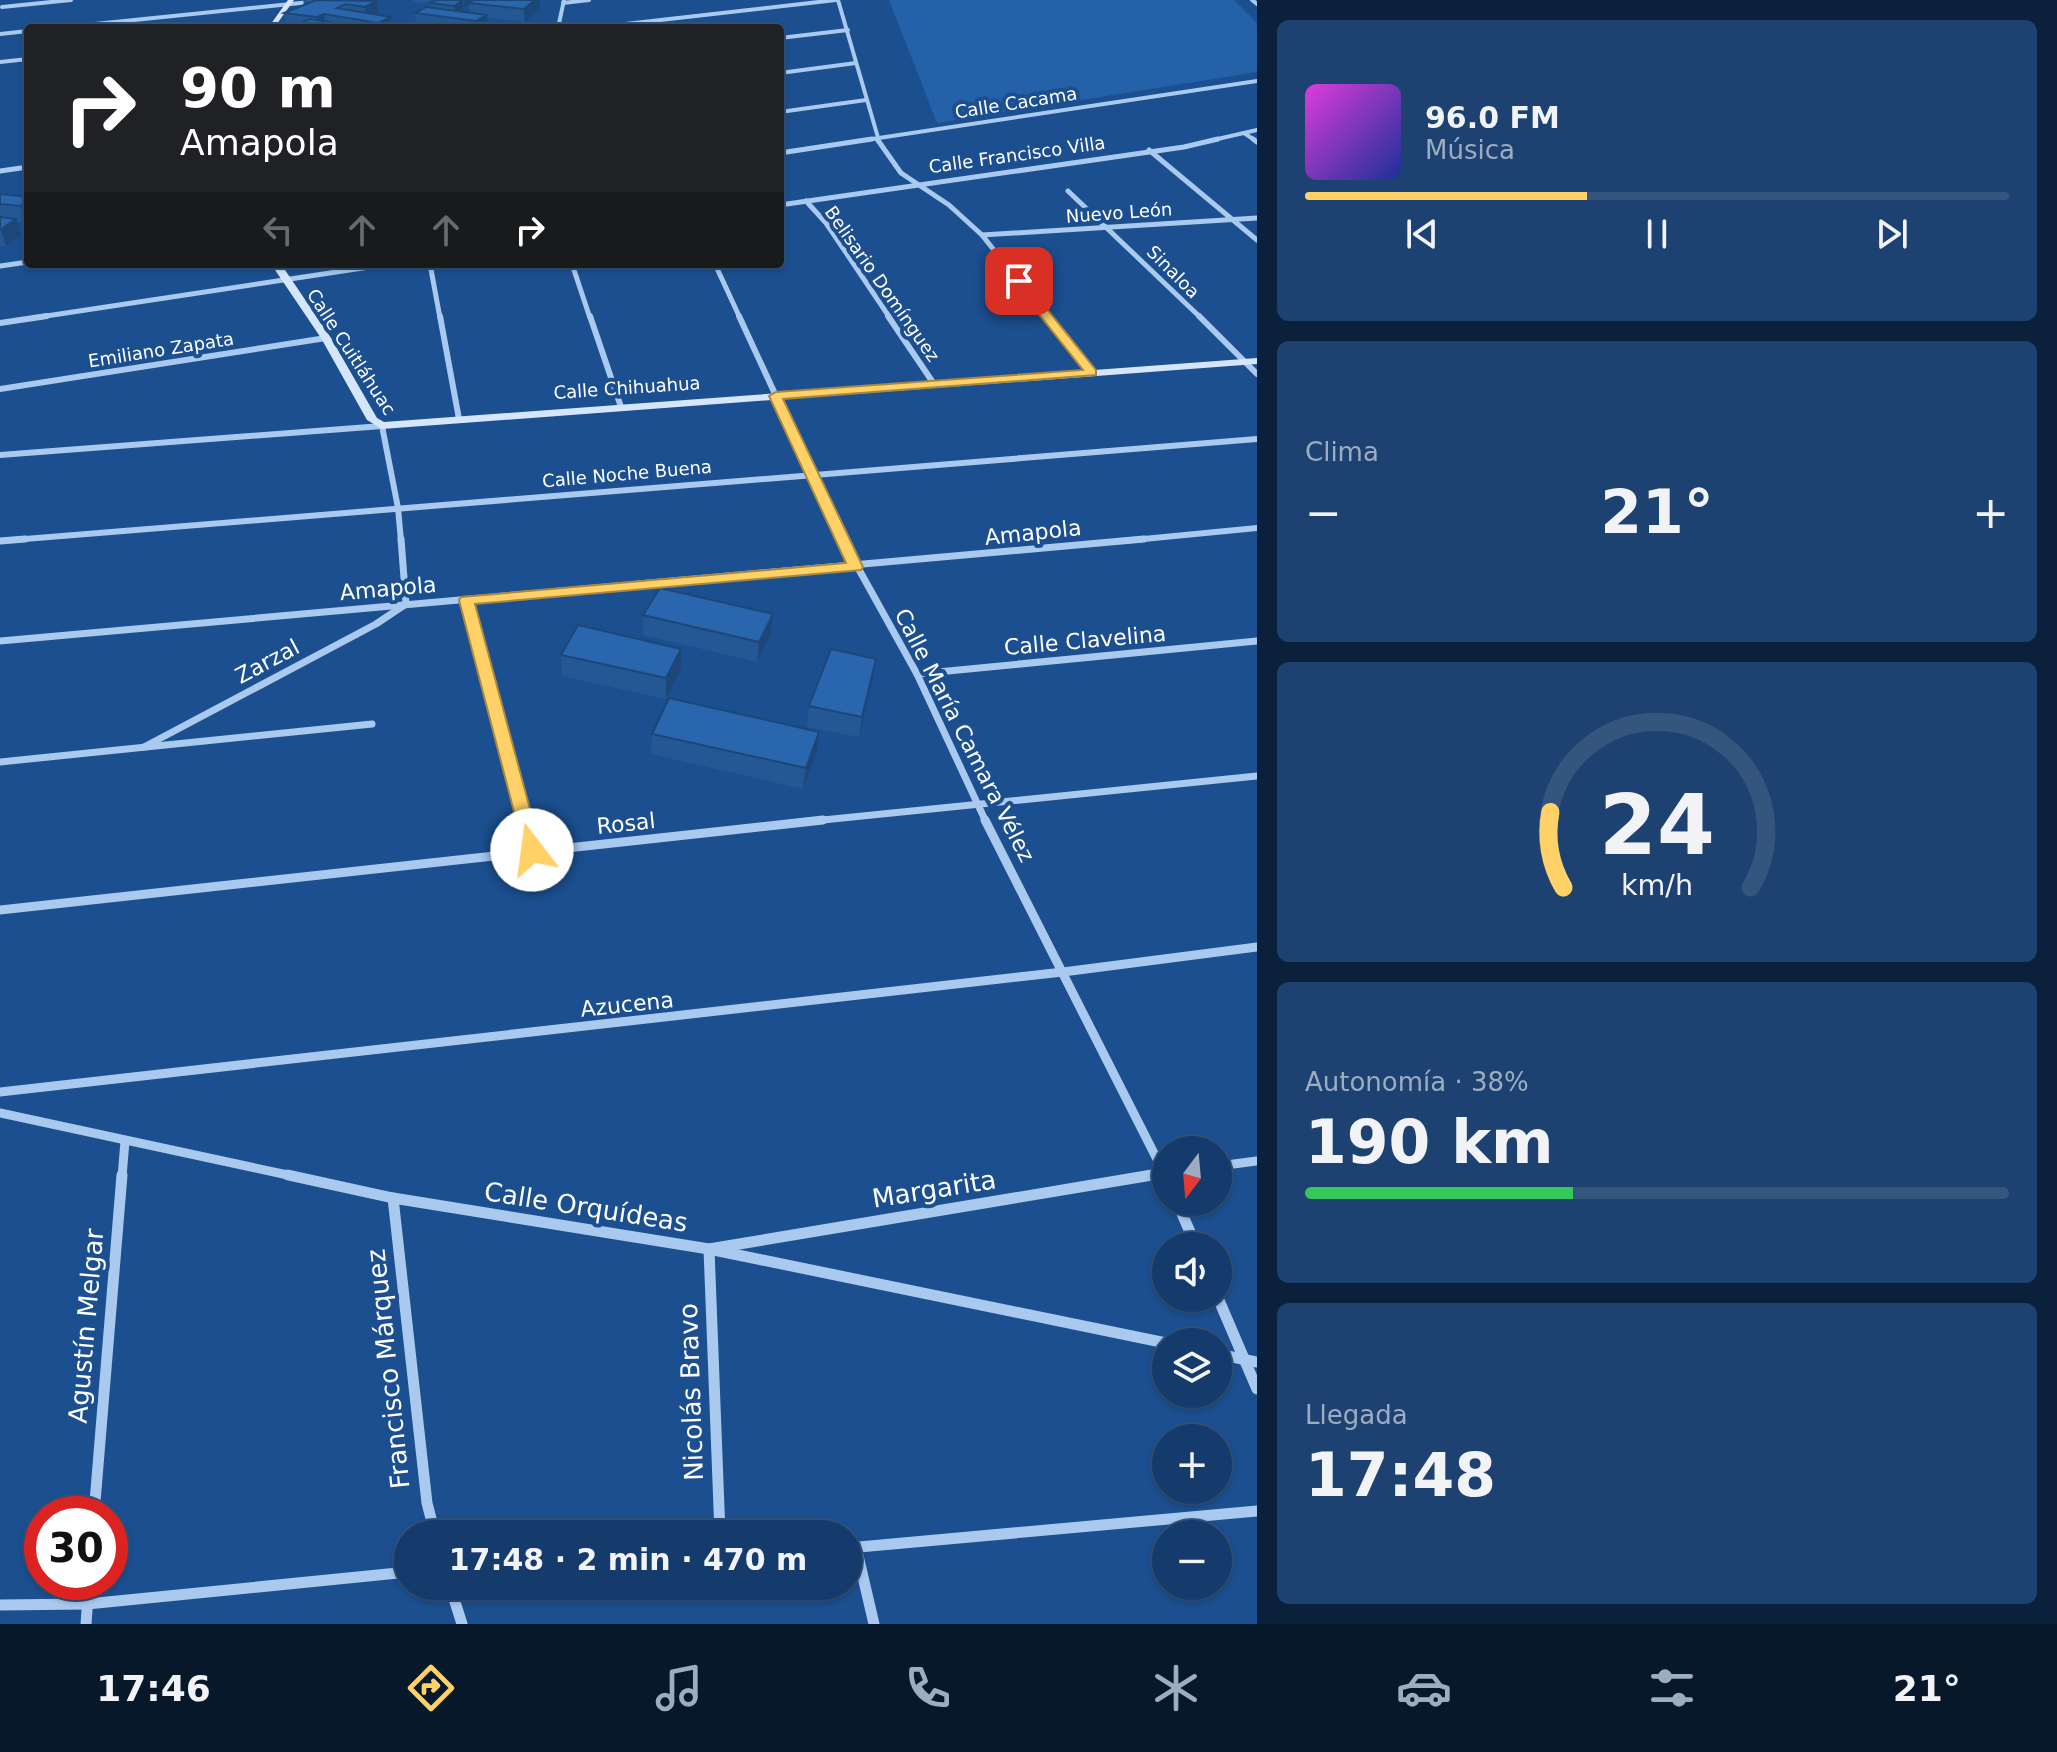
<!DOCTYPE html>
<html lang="es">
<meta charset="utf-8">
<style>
body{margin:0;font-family:"DejaVu Sans",sans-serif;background:#1d4271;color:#f1f3f6;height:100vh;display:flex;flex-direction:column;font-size:30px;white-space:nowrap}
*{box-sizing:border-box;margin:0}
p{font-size:26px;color:#9dadc1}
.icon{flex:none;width:44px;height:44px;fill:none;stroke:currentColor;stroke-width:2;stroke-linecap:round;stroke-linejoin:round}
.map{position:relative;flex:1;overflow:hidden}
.details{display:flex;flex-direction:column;gap:20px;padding:20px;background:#0b203b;width:800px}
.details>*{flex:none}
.top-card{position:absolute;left:24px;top:24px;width:760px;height:244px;border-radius:8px;box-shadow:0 2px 6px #0004,0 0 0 2px #33557e;background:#202124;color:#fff;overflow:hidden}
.needle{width:52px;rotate:196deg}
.tools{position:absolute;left:1152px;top:1136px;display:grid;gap:16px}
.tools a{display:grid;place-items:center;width:80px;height:80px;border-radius:50%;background:#143b6b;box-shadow:0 2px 6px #0004,0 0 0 2px #33557e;font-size:40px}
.speed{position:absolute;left:24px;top:1496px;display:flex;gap:16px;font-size:40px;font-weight:700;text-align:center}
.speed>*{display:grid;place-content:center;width:104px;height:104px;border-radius:50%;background:#143b6b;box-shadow:0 2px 6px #0004,0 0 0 2px #33557e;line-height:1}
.speed .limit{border:12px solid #d22;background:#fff;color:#111}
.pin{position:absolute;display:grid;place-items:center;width:68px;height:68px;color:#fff;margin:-34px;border-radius:16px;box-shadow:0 4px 12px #0006}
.me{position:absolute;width:88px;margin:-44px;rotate:345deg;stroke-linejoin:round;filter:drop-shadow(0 0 6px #0008)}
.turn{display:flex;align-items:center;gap:28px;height:168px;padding:0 24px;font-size:36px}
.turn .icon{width:104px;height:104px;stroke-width:2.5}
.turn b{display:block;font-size:56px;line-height:68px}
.lanes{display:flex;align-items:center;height:76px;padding:0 24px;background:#0003;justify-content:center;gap:40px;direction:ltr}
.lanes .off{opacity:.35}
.big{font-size:60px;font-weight:700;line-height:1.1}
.details .tile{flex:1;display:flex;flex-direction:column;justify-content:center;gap:12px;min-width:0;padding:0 28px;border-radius:12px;background:#1d4271}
.details .dial{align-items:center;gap:0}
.dial svg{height:208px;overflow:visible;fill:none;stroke:#33557e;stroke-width:7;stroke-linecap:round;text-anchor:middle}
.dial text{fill:#f1f3f6;stroke:none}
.song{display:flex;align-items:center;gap:24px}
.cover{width:96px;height:96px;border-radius:12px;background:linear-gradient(135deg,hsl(300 70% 55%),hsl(230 70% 35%))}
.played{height:8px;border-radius:4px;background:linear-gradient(90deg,#ffd166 40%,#33557e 40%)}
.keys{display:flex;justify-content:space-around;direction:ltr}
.heat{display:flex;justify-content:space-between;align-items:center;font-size:44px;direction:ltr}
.charge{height:12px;border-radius:6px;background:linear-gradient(90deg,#34c759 38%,#33557e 0)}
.trip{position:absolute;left:394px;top:1520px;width:468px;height:80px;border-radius:40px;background:#143b6b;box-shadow:0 2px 6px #0004,0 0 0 2px #33557e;font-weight:700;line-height:80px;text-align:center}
.dock{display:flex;height:128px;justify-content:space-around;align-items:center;background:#08182b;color:#9dadc1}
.dock .icon{width:56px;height:56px}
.dock .selected{color:#ffd166}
.dock b{font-size:36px;color:#f1f3f6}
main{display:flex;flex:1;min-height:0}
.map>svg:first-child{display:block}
</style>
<main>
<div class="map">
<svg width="1257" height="1624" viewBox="0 0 1257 1624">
<rect width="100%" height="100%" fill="#1b4f8f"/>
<path fill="#2461a8" d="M889,0h345l23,23v49l-320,51z"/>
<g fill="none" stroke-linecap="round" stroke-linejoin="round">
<g stroke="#a9c9ee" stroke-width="4">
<path d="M838,0l41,141"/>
<path d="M1252,0l5,4"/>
<path d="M563,3l26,-3"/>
<path d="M2,7l69,-7"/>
<path d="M56,28l274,-28"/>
<path d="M558,28l6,-28"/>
<path d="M590,28l246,-28"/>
<path d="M0,34l28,-3"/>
<path d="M780,38l68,-8"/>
<path d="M0,62l28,-3"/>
<path d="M780,73l76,-10"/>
<path d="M780,112l86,-12"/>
<path d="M1244,133l12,8"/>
<path d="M859,141l398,-60"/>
<path d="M1209,141l48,-11"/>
</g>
<g stroke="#a9c9ee" stroke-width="5">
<path d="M877,139l24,34 48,32 33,30 66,83"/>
<path d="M1253,139l4,3"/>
<path d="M1149,150l108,90"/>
<path d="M780,153l92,-14"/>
<path d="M0,171l28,-4"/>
<path d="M1068,191l133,127"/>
<path d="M806,201l20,22 64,95"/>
<path d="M780,205l404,-58 34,-8"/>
<path d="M982,235l275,-17"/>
<path d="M430,264l10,54"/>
<path d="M572,264l18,54"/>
<path d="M715,264l25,54"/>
<path d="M0,266l28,-4"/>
<path d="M33,318l356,-54"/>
</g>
<g stroke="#a9c9ee" stroke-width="6">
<path d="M440,316l19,103"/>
<path d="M590,316l31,91"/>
<path d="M739,316l104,225"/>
<path d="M888,316l46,68"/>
<path d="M1047,316l45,57"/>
<path d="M1199,316l58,58"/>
<path d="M0,323l47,-7"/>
<path d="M0,389l326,-51"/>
<path d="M0,455l382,-29 16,82 3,33"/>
<path d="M0,541l1257,-102"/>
<path d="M1123,541l134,-13"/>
</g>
<g stroke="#a9c9ee" stroke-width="7">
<path d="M842,539l75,135 69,148"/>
<path d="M0,541l25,-2"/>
<path d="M466,600l59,222"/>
<path d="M0,641l1144,-102"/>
<path d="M917,674l340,-33"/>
<path d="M144,747l232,-123 30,-20 -5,-65"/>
<path d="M0,762l372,-38"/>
<path d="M803,822l454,-46"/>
</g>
<g stroke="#a9c9ee" stroke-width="9">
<path d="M524,820l8,30"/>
<path d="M985,820l181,357"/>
<path d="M0,910l823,-90"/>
<path d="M0,1092l1063,-120 194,-25"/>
<path d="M0,1113l297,64"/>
<path d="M1218,1166l39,-5"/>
<path d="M122,1177l3,-36"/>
<path d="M1140,1177l26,-4"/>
</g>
<g stroke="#a9c9ee" stroke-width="11">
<path d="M288,1175l105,23 316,51 457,94"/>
<path d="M393,1198l34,305 8,31"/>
<path d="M1177,1202l19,44"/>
<path d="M1218,1298l39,91"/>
<path d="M1218,1354l39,8"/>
<path d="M94,1514l28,-339"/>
<path d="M720,1534l-11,-285 443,-74"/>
<path d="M856,1547l18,77"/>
<path d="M848,1548l409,-37"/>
<path d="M450,1586l12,38"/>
<path d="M0,1605l87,-1 321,-32"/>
<path d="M86,1624l3,-42"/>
</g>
<g fill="#d6e6fa" fill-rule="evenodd">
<path d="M288,0h6l-20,28h-6z"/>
<path d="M271,264h10l50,74 46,80 7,4 873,-64v6l-875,65 -15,-9 -46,-82z"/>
</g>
</g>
<g fill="#245895" fill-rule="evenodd">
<path d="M303,0l74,1 1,13h-1l15,14h-95l-11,-2 -2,-13 20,-8z"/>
<path d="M413,0h58l1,2 68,7 -15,13 -38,-4v10h-57l-14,-2 -1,-13 15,-5v-4l-17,-2zM469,5l1,8 -6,-1v-5z"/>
<path d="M0,194l28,3v24l-3,1h-8l4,13 -15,11h-6z"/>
<path d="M28,222v20l-5,-17z"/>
<path d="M773,614l-2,20 -14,28 -114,-27v-20z"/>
<path d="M681,649v20l-15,30 -104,-23 -1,-21z"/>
<path d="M876,659l-3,21 -14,57 -52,-10 2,-21z"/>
<path d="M652,734l165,18 -14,37 -152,-35z"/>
</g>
<g fill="#1d4779">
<path d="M463,0l1,13 -9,5 -1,-12z"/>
<path d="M464,0h7l1,3h-3v2l-5,3z"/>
<path d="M535,0h4l1,9 -15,13 -1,-13z"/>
<path d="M377,1l1,13 -12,6 -1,-13z"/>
<path d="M324,14l2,13 -8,1 -1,-11z"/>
<path d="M487,15v13h-10l-1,-7z"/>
<path d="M391,17l1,11h-13l-1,-5z"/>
<path d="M28,201v20l-3,1 -4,-16z"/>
<path d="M16,219l5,16 -15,11 -5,-16z"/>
<path d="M773,614l-2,20 -14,28 2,-20z"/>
<path d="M681,649v20l-15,30v-21z"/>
<path d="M876,659l-3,21 -14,57 3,-20z"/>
<path d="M819,732l-2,20 -14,37 3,-21z"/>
</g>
<g fill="#2a66ad" stroke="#1d4779" stroke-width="2">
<path d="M316,0l61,1 -12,6 -19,-3 -9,4 54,9 -13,6 -54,-9 -7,3 -33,-4z"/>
<path d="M436,0h27l-9,6 -24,-3z"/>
<path d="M474,0h61l-11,9 -55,-6z"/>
<path d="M426,7l61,8 -11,6 -61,-8z"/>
<path d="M310,19l57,9h-51l-20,-3z"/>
<path d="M0,194l28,3v4l-7,5 -21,-2z"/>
<path d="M0,217l16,2 -16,11z"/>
<path d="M660,588l113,26 -14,28 -116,-27z"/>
<path d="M578,625l103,24 -15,29 -105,-23z"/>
<path d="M831,649l45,10 -14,58 -53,-11z"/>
<path d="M669,698l150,34 -13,36 -154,-34z"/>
</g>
<path fill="#ffd166" stroke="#a68842" stroke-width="2" d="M1015,279h8l73,91v5l-313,24 80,168 -2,3 -386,34 66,246 -9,6 -7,-2 -66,-254 2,-3 385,-34 -77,-167 7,-4 307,-22 -68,-86z"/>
<g text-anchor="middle" stroke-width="8" stroke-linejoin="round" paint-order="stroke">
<g font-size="18" fill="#fff" stroke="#1b4f8f">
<text transform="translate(1016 103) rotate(-9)" y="6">Calle Cacama</text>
<text transform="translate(1017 155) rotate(-8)" y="6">Calle Francisco Villa</text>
<text transform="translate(1119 213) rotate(-4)" y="6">Nuevo León</text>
<text transform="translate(1173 272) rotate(45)" y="6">Sinaloa</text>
<text transform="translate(882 284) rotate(55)" y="6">Belisario Domínguez</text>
<text transform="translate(161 350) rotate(-9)" y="6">Emiliano Zapata</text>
<text transform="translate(351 352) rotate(57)" y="6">Calle Cuitláhuac</text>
<text transform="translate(627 388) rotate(-4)" y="6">Calle Chihuahua</text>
<text transform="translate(627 474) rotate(-5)" y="6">Calle Noche Buena</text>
</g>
<g font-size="22" fill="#fff" stroke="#1b4f8f">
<text transform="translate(1033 532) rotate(-6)" y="8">Amapola</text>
<text transform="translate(388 588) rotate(-5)" y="8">Amapola</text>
<text transform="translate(1085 640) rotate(-5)" y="8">Calle Clavelina</text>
<text transform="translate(267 661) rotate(-28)" y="8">Zarzal</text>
<text transform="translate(965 735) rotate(63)" y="8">Calle María Camara Vélez</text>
<text transform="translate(626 823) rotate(-6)" y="8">Rosal</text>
<text transform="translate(627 1004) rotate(-6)" y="8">Azucena</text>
</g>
<g font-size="26" fill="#fff" stroke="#1b4f8f">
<text transform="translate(934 1189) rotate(-9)" y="9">Margarita</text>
<text transform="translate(586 1207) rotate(9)" y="9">Calle Orquídeas</text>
<text transform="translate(86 1326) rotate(-85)" y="9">Agustín Melgar</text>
<text transform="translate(388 1369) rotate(-96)" y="9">Francisco Márquez</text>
<text transform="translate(691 1392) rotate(-92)" y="9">Nicolás Bravo</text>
</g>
</g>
</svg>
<div class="tools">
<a><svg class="needle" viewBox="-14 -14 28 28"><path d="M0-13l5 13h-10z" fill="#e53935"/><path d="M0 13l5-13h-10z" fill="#9dadc1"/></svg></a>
<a><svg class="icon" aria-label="sound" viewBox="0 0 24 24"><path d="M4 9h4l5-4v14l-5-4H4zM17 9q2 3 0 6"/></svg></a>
<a><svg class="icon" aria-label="layers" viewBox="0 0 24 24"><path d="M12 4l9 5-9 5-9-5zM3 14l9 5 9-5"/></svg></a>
<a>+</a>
<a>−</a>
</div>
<div class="speed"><div class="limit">30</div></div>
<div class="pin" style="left:1019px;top:281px;background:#d93025"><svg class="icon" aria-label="arrive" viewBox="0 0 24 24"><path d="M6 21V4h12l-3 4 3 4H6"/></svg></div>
<svg class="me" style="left:532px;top:850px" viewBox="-20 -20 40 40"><circle r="19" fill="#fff"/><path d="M0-13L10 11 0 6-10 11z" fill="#ffd166"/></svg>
<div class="trip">17:48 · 2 min · 470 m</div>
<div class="top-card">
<div class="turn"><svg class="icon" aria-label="right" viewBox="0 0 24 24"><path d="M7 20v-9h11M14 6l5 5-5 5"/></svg><div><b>90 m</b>Amapola</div></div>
<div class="lanes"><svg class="icon off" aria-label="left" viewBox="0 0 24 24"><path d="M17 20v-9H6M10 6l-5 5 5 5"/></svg><svg class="icon off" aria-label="ahead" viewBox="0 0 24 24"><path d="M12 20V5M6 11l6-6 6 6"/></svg><svg class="icon off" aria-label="ahead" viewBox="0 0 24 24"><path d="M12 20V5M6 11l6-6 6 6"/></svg><svg class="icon" aria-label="right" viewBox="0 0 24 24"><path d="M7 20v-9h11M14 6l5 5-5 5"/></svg></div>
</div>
</div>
<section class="details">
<div class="tile">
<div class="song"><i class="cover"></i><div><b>96.0 FM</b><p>Música</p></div></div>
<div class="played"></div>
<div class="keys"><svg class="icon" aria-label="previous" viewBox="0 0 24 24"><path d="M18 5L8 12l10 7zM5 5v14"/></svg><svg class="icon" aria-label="pause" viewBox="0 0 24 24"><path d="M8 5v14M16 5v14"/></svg><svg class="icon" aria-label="next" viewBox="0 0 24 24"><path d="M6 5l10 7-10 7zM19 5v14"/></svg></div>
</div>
<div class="tile"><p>Clima</p>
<div class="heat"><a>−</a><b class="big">21°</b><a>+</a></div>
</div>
<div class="tile dial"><svg viewBox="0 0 100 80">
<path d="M14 69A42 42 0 1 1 86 69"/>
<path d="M14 69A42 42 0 0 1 9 40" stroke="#ffd166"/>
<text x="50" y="56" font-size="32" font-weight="700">24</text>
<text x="50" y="72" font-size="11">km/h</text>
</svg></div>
<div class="tile"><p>Autonomía · 38%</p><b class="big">190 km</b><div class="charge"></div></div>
<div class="tile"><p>Llegada</p><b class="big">17:48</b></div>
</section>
</main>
<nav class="dock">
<b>17:46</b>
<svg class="icon selected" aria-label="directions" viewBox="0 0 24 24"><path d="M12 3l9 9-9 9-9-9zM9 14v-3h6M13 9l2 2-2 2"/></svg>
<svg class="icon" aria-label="music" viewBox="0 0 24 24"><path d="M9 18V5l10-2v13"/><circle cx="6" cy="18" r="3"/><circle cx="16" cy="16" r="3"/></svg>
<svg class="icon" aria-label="phone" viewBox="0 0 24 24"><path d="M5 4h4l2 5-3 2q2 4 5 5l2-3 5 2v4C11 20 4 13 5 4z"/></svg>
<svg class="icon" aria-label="climate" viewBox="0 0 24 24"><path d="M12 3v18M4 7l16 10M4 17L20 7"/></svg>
<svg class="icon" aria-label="car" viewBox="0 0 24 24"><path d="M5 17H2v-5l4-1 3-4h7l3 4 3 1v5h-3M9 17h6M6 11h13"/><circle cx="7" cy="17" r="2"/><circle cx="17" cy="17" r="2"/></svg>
<svg class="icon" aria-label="filters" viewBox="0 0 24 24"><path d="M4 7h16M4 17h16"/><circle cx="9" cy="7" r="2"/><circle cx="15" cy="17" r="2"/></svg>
<b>21°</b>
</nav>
